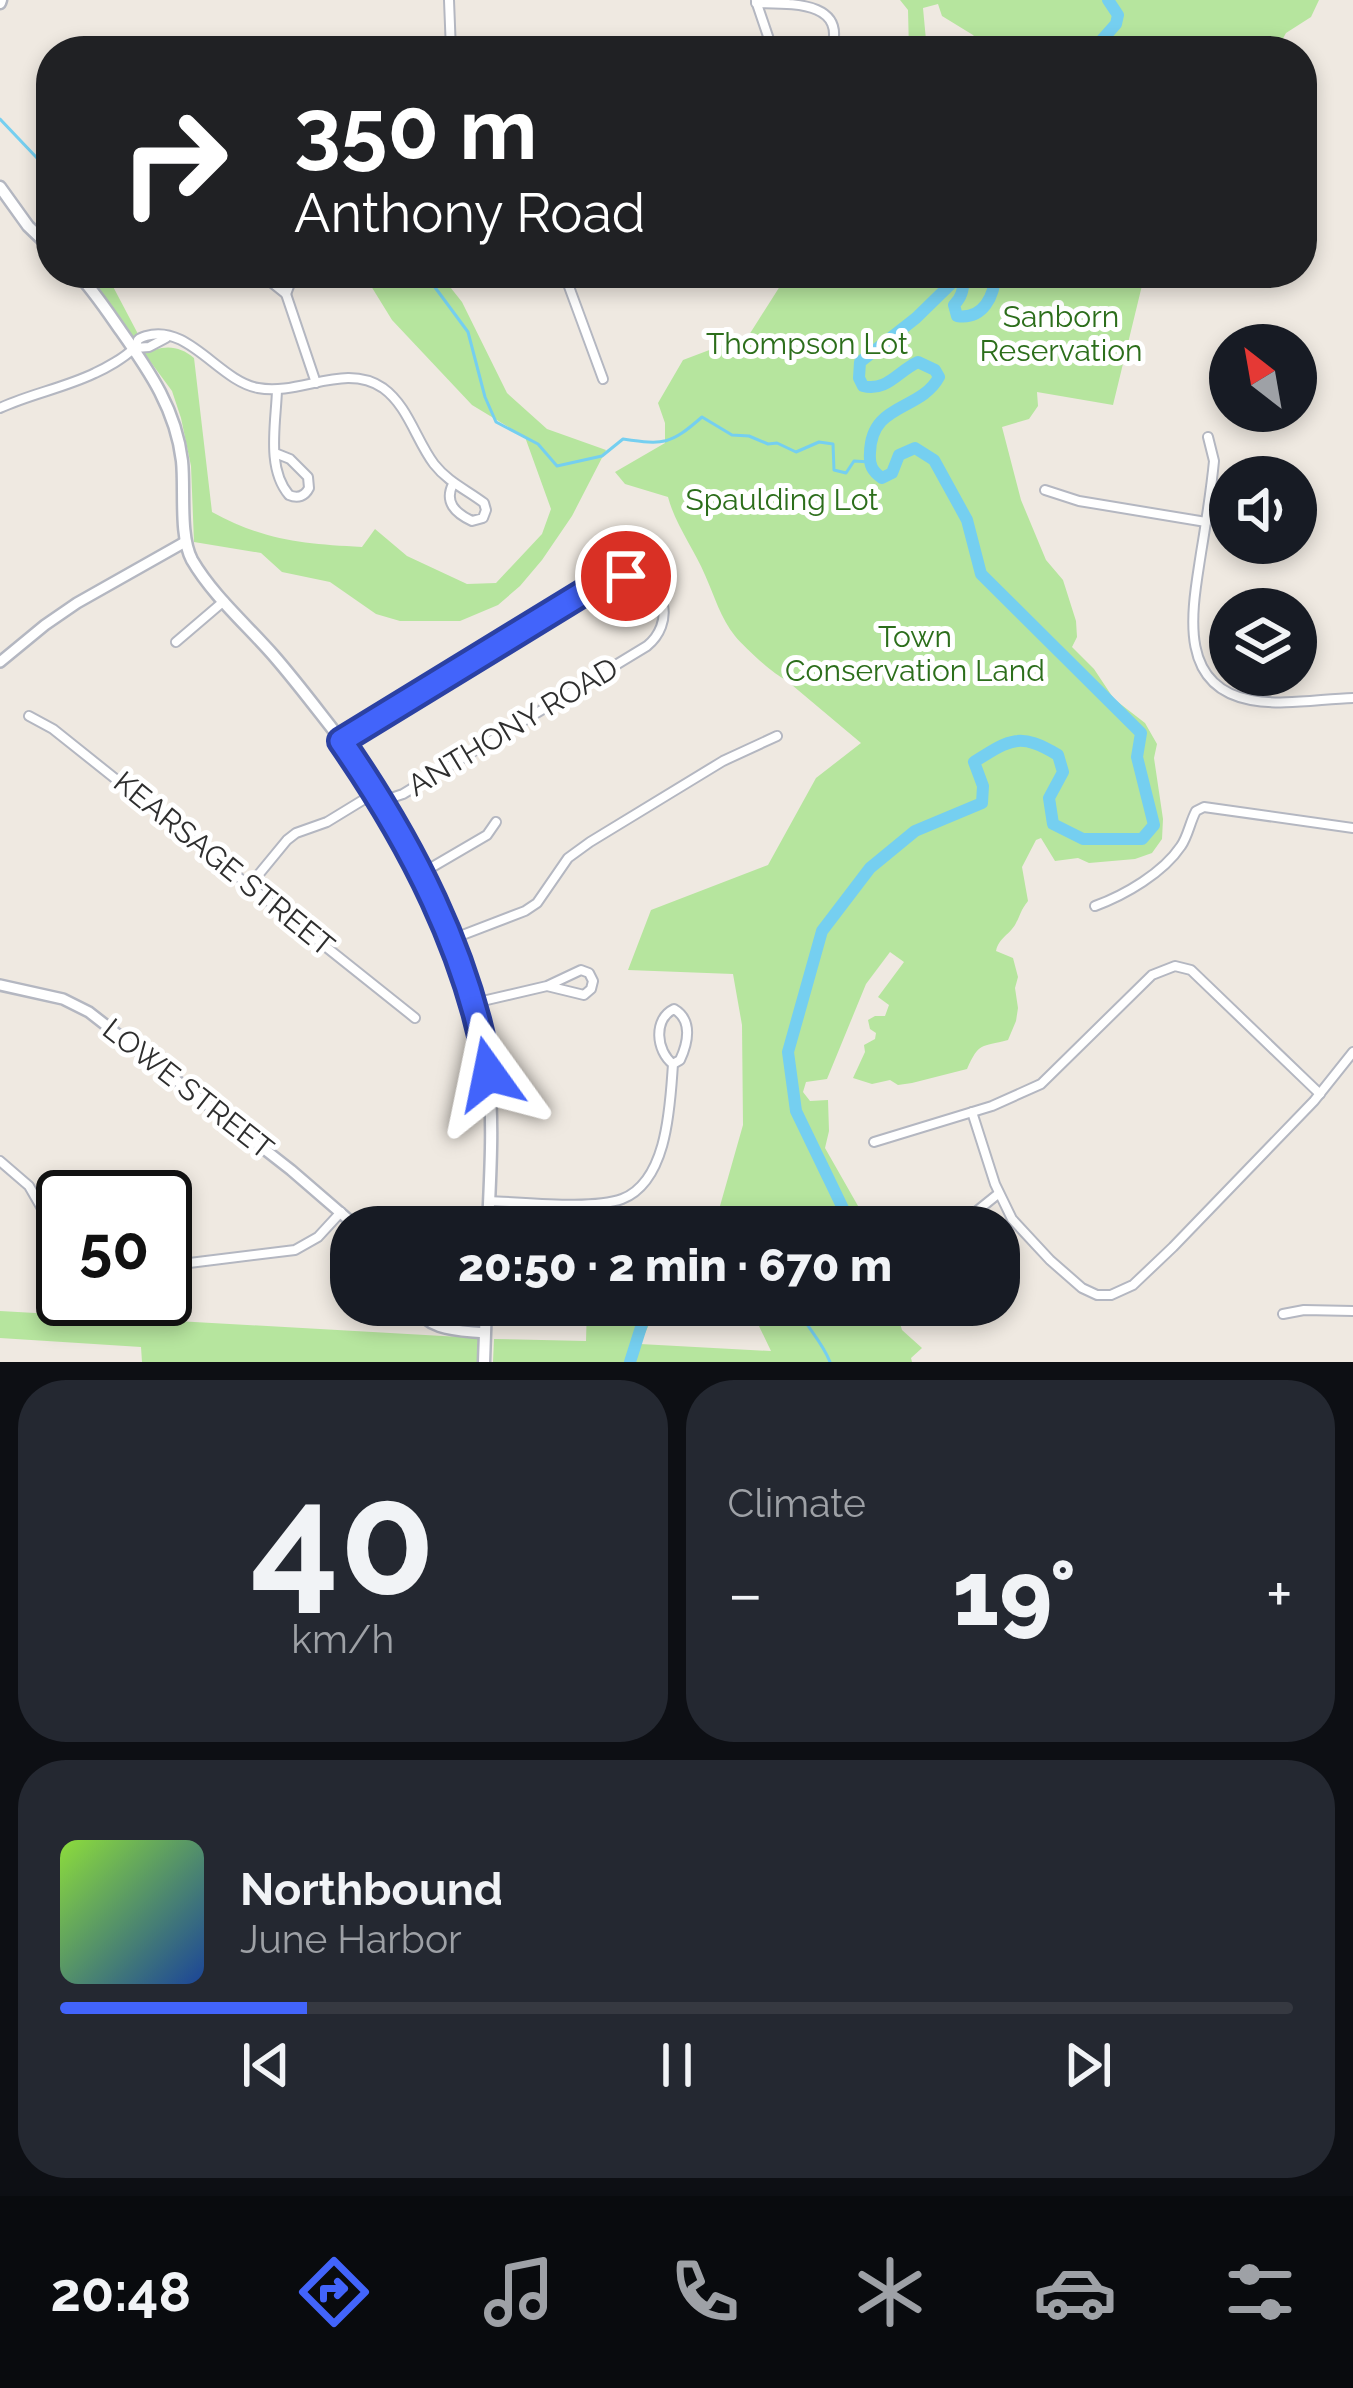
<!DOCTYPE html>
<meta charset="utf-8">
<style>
body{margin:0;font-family:Raleway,sans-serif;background:#242831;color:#f1f3f6;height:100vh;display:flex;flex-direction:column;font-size:45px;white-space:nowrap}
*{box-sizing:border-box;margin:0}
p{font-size:39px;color:#9ea1a6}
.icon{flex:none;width:66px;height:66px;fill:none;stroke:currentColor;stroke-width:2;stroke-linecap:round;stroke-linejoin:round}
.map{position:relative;height:1362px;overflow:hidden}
.details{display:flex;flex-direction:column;gap:18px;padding:18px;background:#0d0f14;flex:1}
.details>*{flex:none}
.banner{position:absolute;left:36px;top:36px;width:1281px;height:252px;border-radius:48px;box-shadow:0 6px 18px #0003;background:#202124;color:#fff;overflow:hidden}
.needle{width:78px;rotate:329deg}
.controls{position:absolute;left:1209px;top:324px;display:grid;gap:24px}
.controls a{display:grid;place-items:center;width:108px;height:108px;border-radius:50%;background:#171b24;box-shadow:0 6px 18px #0003;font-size:60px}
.speed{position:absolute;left:36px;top:1170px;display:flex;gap:24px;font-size:60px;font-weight:700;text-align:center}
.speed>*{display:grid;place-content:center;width:156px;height:156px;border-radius:50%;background:#171b24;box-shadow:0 6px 18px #0003;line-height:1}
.speed .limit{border:6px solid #111;border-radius:18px;background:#fff;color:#111}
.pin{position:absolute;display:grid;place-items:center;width:102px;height:102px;color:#fff;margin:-51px;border:6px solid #fff;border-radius:50%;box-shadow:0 3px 12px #0007}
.me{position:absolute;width:132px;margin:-66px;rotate:348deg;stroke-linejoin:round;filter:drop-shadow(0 0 9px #0008)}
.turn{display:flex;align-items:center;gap:42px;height:252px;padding:0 60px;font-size:54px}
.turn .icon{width:156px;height:156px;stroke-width:2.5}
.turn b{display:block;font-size:84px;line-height:102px}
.big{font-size:90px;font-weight:800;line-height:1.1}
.details .widget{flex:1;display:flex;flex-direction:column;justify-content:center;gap:18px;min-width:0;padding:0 42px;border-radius:48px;background:#242831}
.details .dial{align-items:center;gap:0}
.dial b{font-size:156px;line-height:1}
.song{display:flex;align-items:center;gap:36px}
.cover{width:144px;height:144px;border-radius:18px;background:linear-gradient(135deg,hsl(90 70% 55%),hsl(220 70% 35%))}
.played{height:12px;border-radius:6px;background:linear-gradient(90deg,#4264fb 20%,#363941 20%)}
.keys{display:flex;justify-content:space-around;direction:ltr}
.heat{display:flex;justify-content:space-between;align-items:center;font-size:66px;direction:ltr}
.details .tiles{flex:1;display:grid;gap:18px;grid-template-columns:1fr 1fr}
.widget:last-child{grid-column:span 2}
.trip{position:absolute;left:330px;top:1206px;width:690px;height:120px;border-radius:48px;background:#171b24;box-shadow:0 6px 18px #0003;font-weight:800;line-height:120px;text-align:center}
.dock{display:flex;height:192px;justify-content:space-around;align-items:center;background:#090b0e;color:#9ea1a6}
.dock .icon{width:84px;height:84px}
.dock .on{color:#4264fb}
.dock b{font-size:54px;color:#f1f3f6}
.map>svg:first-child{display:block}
</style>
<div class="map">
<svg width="1353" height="1362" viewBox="0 0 1353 1362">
<rect width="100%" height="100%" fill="#efe9e1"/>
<g fill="#b6e59e">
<path d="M900,0h419l-8,17 -25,16 -10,18h-221l-10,-3 -4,3h-55l-13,-16 -31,-19 -4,-12 -15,4 4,43h-18l-1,-41z"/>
<path d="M85,273h30l-7,4 30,57 17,16c14,-5 27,-2 39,8l18,154c53,29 92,32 150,35l13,-18 32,27 60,28 29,-1 46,-49 9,-25 -26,-72 -53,-32 -80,-85 -29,-47h76l23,29 45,91 40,36 59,21 -34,66 -30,44 -22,26 -22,19 -38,16h-60l-24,-7 -46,-32 -48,-10 -21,-19 -67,-11 -3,-76 -10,-48 -9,-27z"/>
<path d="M794,273h351l-32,132 -76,-13 1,14 -9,13 -27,8 19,73 25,60 17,20 13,41 1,16 -5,10 22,22 20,30 31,24 12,21 -3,14 9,61 -1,20 -10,14 -17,6 -46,4 -11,-5 -23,3 -14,-23 -5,2 -14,27 6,34c-8,10 -7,13 -12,22 -6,12 -17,14 -20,28l17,7 5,19 -3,11 3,20 -2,13 -8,19c-27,7 -29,2 -41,29l-55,14 -14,2 -8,-5 -18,4 -19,-6 12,-26 -1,-7 11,-6 1,-6 -6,-4 -2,-9 7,-4h10l4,-11 -11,-8 26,-35 -14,-10 -24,32 -39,95 -21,3 -3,10 7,9 18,-1 1,31 -4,17 45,79h-163l11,-14 25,-88 -1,-100 -9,-51 -105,-4 23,-60 117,-45 48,-87 45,-35 -75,-63c-13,-6 -42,-33 -51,-44 -14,-17 -21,-41 -30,-61 -11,-26 -30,-51 -37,-78l-43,-13 -10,-12 50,-29v-20l-7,-20 25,-43 66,-25 33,-52z"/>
<path d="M623,1208l22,19h-148v-13l5,-4 103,1z"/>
<path d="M587,1305h71l-18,39 131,7 -14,-29 -5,-17h78l1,9 14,8 10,-1c13,-14 25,-12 42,-8l5,17 20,18 -11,10 1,4h-419l1,-23 92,2z"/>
<path d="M0,1311l478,27v24h-336l-1,-15 -141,-9z"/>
</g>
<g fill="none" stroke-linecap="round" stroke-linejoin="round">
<g stroke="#75cff0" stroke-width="3">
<path d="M0,119l37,39 14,3"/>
<path d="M421,273l13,13 34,46 17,65 11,25 42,22 19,22 45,-10 21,-17c41,6 47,6 79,-22l30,18 17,1 19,8 9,-1 19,9 23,-10 14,2 1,26 12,3 8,-12 16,1"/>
<path d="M796,1305c9,21 26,36 34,57"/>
</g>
<g stroke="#75cff0" stroke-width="12">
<path d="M1092,51l24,-27 2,-9 -10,-15"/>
<path d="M852,1227l-56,-116 -8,-59 34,-121 48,-63 45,-37 67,-28 1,-17 -9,-24c36,-23 46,-30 84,-7l5,17 -14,26 4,26 30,15h59l12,-14 -17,-68 4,-24 -160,-159 -14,-54 -33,-60 -19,-12 -16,7 -7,18 -10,5c-10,-7 -13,-13 -12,-25 1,-51 50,-41 69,-76l-4,-7 -17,-8c-20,9 -31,30 -55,24l-4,-8 1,-16 56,-44 43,-42 5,2c-1,12 -2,19 -10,27l3,11c26,4 38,-20 38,-43"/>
<path d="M630,1362l18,-57"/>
</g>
<defs>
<g id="minor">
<path d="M449,0l2,51"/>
<path d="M756,1l17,50"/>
<path d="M756,3c34,1 92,-3 75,48"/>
<path d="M267,273l4,9 15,12 30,89"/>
<path d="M564,273l39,106"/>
<path d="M286,294l8,-21"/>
<path d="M135,348l14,-1 17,-9"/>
<path d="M0,408c30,-14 64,-20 95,-35 11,-5 29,-15 38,-24 9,-10 -1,-8 13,-13 42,-13 73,45 112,52 42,8 87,-26 125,0 25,18 33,52 51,76 14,18 33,26 50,39l2,7 -3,8 -11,3c-17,-8 -28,-19 -19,-37"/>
<path d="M1208,437l6,24c-3,31 -8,62 -13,92 -8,53 -26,133 50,147 32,6 69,-1 102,-2"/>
<path d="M275,453l15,6 18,18 1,11c-4,8 -11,11 -20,7 -23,-27 -13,-72 -12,-105"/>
<path d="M1045,490l34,11 127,21"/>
<path d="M176,642l48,-41"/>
<path d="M29,716l24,13 362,289"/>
<path d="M422,873l65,-38 9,-13"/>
<path d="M250,885l37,-45 9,-7 31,-11 36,-22 28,-2 12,-4 244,-148c27,-22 21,-64 -16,-69 -11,-1 -20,2 -30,6l-260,158"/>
<path d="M1095,906c30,-11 68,-33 86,-60 7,-10 9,-24 15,-35l8,-4 149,21"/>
<path d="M452,939l73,-28 12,-8 31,-45 22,-16 133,-81 54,-25"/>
<path d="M474,1003l73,-17 37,9 7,-6 2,-8 -4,-8 -8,-3 -34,16"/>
<path d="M972,1112l23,72 17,35 38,41 32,28 15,7h14l22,-10 40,-38 141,-146 39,-49"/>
<path d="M874,1142l118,-36 49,-22 111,-109 23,-9 16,4 129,124"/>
<path d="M0,1161l29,25 34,59"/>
<path d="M489,1201c34,1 103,9 133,-2 46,-18 48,-94 51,-135l7,-4c8,-17 13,-40 -6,-51 -21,10 -18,42 -1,55"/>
<path d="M957,1227l41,-33"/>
<path d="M165,1266l130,-16 23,-13 23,-25"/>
<path d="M1283,1314l21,-4 49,1"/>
</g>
<g id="tertiary">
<path d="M0,662l45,-37 32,-22 108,-61"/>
<path d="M0,985l63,14 26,13 202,158 66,57"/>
<path d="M414,1305c15,27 43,25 71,28"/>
</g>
<g id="secondary">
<path d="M0,3l1,-3"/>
<path d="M0,187l28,39 23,22"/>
<path d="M77,273c17,18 30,38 44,58 29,41 55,79 61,130 3,28 -3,75 10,99 21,36 55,65 82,96 20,23 39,48 57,71 71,92 144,229 157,345 6,51 2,104 0,155"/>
<path d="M484,1362l2,-57"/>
</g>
</defs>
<use href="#minor" stroke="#b4b7c1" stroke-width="12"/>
<use href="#tertiary" stroke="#b4b7c1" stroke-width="14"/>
<use href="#secondary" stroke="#b4b7c1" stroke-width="15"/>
<use href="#minor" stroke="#fff" stroke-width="8"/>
<use href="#tertiary" stroke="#fff" stroke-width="9"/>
<use href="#secondary" stroke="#fff" stroke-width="10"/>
</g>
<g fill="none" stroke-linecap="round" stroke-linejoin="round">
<defs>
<path id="route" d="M489,1074c-21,-122 -78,-232 -148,-333l255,-156 30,-9"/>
</defs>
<use href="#route" stroke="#2b41a3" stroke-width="30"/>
<use href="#route" stroke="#4264fb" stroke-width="21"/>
</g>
<g text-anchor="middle" stroke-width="10" stroke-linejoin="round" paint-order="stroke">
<g font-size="30" fill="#2c6e1b" stroke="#fff">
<text x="1061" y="327">Sanborn<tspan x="1061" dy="34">Reservation</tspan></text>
<text x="807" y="354">Thompson Lot</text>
<text x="782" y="510">Spaulding Lot</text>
<text x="915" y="647">Town<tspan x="915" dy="34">Conservation Land</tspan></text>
</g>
<g font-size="30" fill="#2e2e2e" stroke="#fff">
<text transform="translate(513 727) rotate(-31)" y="10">ANTHONY ROAD</text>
<text transform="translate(224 864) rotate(39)" y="10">KEARSAGE STREET</text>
<text transform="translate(188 1089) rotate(38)" y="10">LOWE STREET</text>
</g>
</g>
</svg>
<div class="controls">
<a><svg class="needle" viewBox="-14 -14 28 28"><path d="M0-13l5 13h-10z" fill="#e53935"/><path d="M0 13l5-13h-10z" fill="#9ea1a6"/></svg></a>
<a><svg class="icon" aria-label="sound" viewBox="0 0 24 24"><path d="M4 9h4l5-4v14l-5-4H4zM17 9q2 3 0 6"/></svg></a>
<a><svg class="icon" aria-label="layers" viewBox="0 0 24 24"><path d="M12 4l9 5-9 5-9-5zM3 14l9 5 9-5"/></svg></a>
</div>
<div class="speed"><div class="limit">50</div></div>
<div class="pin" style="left:626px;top:576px;background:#d93025"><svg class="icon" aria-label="arrive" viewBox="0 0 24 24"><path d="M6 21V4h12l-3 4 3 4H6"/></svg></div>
<svg class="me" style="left:489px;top:1074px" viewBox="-20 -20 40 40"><path d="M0-17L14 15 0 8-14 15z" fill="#4264fb" stroke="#fff" stroke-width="4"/></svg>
<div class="trip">20:50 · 2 min · 670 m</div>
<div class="banner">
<div class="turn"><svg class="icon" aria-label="right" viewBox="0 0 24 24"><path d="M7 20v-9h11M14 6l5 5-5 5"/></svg><div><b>350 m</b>Anthony Road</div></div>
</div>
</div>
<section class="details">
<div class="tiles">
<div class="widget dial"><b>40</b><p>km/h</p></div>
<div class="widget"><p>Climate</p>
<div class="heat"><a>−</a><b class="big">19°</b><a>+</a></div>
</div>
<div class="widget">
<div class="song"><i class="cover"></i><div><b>Northbound</b><p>June Harbor</p></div></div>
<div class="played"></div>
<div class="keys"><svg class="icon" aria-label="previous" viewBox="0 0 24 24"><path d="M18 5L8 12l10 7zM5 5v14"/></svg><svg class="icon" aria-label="pause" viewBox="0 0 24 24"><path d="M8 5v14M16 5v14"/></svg><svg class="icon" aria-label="next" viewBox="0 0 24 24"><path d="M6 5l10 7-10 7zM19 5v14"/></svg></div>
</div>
</div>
</section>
<nav class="dock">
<b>20:48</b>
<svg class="icon on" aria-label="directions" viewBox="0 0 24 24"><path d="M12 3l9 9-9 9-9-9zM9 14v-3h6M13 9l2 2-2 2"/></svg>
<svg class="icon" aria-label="music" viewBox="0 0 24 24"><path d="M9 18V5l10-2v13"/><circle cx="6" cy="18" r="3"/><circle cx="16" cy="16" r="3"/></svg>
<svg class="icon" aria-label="phone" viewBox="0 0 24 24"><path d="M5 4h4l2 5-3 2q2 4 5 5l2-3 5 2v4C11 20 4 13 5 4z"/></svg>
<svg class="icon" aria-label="climate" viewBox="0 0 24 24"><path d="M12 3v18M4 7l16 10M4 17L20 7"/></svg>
<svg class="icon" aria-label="car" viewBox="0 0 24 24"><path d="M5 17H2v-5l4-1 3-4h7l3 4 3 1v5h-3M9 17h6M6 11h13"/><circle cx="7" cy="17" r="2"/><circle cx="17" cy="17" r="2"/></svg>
<svg class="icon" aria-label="filters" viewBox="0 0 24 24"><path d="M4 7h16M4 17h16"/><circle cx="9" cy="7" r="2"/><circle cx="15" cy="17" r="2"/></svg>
</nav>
